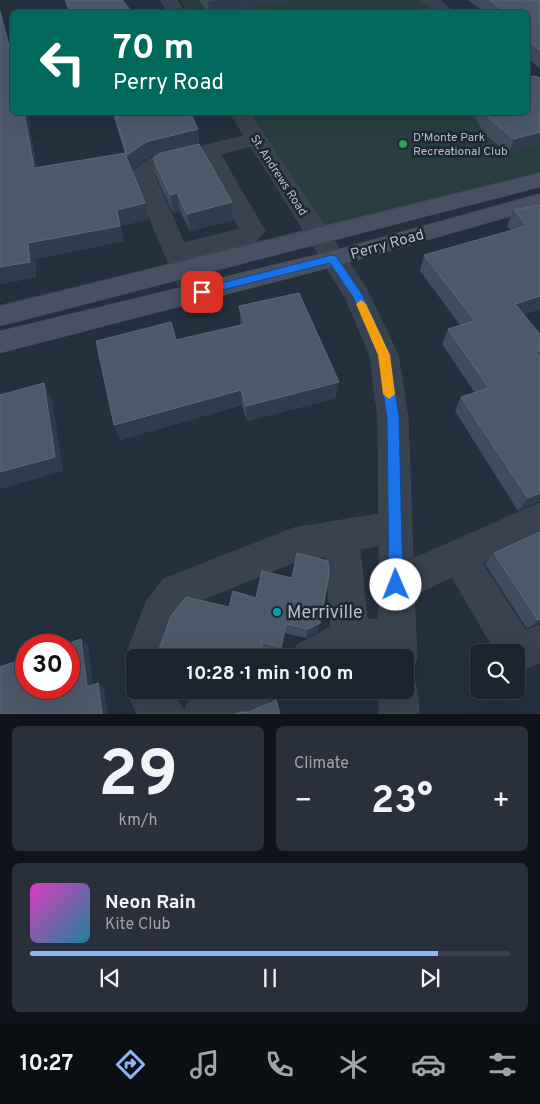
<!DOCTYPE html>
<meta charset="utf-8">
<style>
body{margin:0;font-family:Overpass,sans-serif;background:#29303b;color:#f1f3f6;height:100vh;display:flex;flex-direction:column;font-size:19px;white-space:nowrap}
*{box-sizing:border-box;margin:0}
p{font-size:16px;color:#a0a4aa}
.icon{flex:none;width:28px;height:28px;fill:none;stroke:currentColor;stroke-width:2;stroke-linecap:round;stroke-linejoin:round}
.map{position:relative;height:714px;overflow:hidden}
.details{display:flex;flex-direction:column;gap:12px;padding:12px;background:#0f141a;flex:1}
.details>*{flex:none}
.banner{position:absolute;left:10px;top:10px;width:520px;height:105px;border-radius:8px;box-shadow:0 5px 20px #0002,0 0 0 1px #3a414b;background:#00695c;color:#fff;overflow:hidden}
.tools{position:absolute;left:470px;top:644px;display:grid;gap:10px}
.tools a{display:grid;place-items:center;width:55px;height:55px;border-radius:8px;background:#1c242f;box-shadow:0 5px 20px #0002,0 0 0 1px #3a414b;font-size:25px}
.speed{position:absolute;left:15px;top:634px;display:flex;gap:10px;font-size:25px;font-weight:700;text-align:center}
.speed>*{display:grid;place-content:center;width:65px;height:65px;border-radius:50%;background:#1c242f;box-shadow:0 5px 20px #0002,0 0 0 1px #3a414b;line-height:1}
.speed .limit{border:8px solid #d22;background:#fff;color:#111}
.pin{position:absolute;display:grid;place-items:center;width:42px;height:42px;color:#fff;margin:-21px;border-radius:10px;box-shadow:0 2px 8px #0006}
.me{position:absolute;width:55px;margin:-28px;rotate:359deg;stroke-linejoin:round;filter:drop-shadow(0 0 4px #0008)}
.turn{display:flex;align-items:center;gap:18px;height:105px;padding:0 20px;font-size:22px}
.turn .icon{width:65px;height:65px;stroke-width:2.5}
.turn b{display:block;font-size:35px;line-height:42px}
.big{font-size:38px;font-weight:700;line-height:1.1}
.details .tile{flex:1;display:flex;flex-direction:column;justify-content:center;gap:8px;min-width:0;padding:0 18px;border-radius:8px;background:#29303b}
.details .dial{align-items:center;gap:0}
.dial b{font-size:65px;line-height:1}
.song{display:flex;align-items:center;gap:15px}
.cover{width:60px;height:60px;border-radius:8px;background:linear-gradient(135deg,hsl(310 70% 55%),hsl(190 70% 35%))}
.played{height:5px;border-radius:2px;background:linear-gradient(90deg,#8db6f7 85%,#3a414b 85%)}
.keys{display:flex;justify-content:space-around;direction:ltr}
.heat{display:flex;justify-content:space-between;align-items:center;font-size:28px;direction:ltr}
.details .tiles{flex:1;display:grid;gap:12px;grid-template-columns:1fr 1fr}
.tile:last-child{grid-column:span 2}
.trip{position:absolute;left:126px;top:649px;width:288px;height:50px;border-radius:8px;background:#1c242f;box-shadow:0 5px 20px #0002,0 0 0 1px #3a414b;font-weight:700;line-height:50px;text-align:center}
.menu{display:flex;height:80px;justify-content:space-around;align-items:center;background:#0b0e13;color:#a0a4aa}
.menu .icon{width:35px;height:35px}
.menu .on{color:#8db6f7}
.menu b{font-size:22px;color:#f1f3f6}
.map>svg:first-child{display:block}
</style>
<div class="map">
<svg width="540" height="714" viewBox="0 0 540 714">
<rect width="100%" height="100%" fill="#25303f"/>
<g fill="#273d40">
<path d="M180,0h243l16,12h-252z"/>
<path d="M540,97v78l-220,55 -73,-117 281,-1z"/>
</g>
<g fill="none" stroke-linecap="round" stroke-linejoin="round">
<defs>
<g id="street">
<path d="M161,0h16l7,12h-16z"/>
<path d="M422,0h18l13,12h-17z"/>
<path d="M230,112h19l117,176 32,67 10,63 5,141 127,-56v33l-58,27 44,68 14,-6v38l-17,6 -7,-1v-16h-20l-44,-75 -38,18 3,63 -6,13 -5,3 6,2 5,14 2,24h-40v-24h26v-32l-52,-2 -4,2h-58l6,-13 34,-18 -5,-71 -32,6 -105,43 -16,20 -10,33h-28v15l-4,-2 -6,-13 22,-58 17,-21 130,-51 85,-14 -1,-96 -8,-63 -25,-58 -94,-151 -31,8 45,77 -10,11 -64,16 16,35 -4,7 -9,2 -9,-2 -4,-7 -50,-120 18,-14 95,-23zM202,159l38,70 -56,14 -30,-68 9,-6zM379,546v74l-12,-1 -7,-70z"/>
<path d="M135,675v15c25,0 38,-4 49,22l5,-12 26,-10h57l-5,14 -18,10h-112l-11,-24 5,-14z"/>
</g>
<g id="secondary">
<path d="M540,173v14l-540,139v-20z"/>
<path d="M540,194v14l-208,59 -332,86v-22l332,-80z"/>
</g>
</defs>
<use href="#street" stroke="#424b58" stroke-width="1"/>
<use href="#secondary" stroke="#424b58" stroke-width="1"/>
<use href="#street" fill="#39424f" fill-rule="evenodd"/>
<use href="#secondary" fill="#475162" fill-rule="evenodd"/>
</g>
<g fill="#404c5d">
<path d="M64,0h58l10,12h-63z"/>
<path d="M199,0h94l-74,12h-11z"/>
<path d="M468,0h72v69l-12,-11v-46h-44z"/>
<path d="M0,9l12,45v58h15l10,56 88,-15 -13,-41h78l8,17 1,15 33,58 1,18 -43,11 -10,-20 -7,2 -17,-37 -3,-18 5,-3 -9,2 -17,13 13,33 3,16 -27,7 3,15 -89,18 1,18 -36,7z"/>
<path d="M474,112h54l-19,42 -21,-17 -8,-10 -6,-12z"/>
<path d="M540,205v104l-17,5 17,20v168l-1,-1 -21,10 -63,-100 6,-14 14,-4 -33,-49 6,-15 12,-4 -40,-54 4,-16 87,-25 -4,-4 7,-16z"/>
<path d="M239,306l97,92 -89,23 -5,-16 -122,35 56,-100 65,-14z"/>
<path d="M540,532v91l-13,6 -42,-65 9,-11z"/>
<path d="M186,597l132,35 -12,6 -21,-5 -4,22 -18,-4z"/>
</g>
<g fill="#303c4c">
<path d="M217,0h76l-74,12h-10l-1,-11z"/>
<path d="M0,9l12,45v4l-12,-46z"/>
<path d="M24,112h3l13,72 -6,-16z"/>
<path d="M198,129l1,16 -50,12 -19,15 -4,-16 20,-14z"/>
<path d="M540,132v12l-31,10 5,-15z"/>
<path d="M177,193l3,18 -7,2 -3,-18z"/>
<path d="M232,202l1,18 -43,11 -3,-17z"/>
<path d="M145,203l3,16 -27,7 3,15 -89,18 1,18 -36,7v-17l28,-24 89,-33z"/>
<path d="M540,291v18l-33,10 8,-15z"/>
<path d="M339,382l-3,16 -89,23 -1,-15z"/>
<path d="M44,383l8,16 11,72 -63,18v-17z"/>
<path d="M241,390l1,15 -122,35 -6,-15z"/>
<path d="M540,493v7l-1,1 -21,10 10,-13z"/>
<path d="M540,619v4l-13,6 11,-9z"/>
<path d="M320,623l-2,9 -12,6 2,-9z"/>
<path d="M286,624l-1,9 -4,22v-8z"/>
<path d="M81,639l7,6 6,47 -7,-5z"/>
<path d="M98,683l6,5 4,26h-6z"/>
</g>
<g fill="#4c5969" stroke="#5d6878">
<path d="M66,0h56l10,12h-61z"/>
<path d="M489,0h51v50l-12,-10v-28h-36l11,-2z"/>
<path d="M0,12l12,46v54h12l10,56 92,-15 -12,-41h76l8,17 -52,13 -20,14 19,47 -28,7 3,16 -92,17 2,19 -30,5z"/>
<path d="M535,76l5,2v54l-26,7 -21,-17 -8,-10h43v-35z"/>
<path d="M199,144l33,58 -45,12 -10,-21 -7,2 -17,-37 8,-5z"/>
<path d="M540,205v91l-25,8 25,30v17l-4,1 4,5v136l-12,5 -67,-101 28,-9 -41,-59 27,-8 -51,-66 103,-29 -13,-16z"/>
<path d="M299,293l40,89 -93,24 -5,-16 -127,35 -18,-84 75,-19 5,18 69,-16 -6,-18z"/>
<path d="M44,383l11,74 -55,15v-77z"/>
<path d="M540,532v87l-2,1 -44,-67z"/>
<path d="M297,553l31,8 1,14 -9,48 -12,6 -22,-5 -5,23 -20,-5 4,16h-109l15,-42 15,-19 43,10 4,-16 23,7 6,-27 30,7z"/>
<path d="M81,639l6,48 11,-4 4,31h-102v-47l26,-9v30h43v-43h-5z"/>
<path d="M276,700l4,14h-45l7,-2h7z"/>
</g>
<path fill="#1a73e8" stroke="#114b97" d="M332,255l4,1 27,40 27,59 9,63 4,167 -2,5 -5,3 -5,-3 -2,-5 -2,-167 -9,-63 -25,-58 -23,-34 -128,32 -5,-3 5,-4z"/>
<path fill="#f59e0b" d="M361,300l5,4 24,51 5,39 -6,5 -6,-5 -5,-39 -22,-51z"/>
<circle fill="#2e9e5b" stroke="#1e2734" stroke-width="2" cx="403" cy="144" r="5"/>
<circle fill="#0f9aa8" stroke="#1e2734" stroke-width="2" cx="277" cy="612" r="5"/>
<g text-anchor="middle" stroke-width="5" stroke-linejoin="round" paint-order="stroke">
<g font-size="12" fill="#b5bdca" stroke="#1e2734" text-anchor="start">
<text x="413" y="141">D'Monte Park<tspan x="413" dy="14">Recreational Club</tspan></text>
</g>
<g font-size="12" fill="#b5bdca" stroke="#1e2734">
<text transform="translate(279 175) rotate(57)" y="4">St. Andrews Road</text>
</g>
<g font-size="15" fill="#b5bdca" stroke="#1e2734">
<text transform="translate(387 244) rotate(-16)" y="5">Perry Road</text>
</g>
<g font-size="18" fill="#b5bdca" stroke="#1e2734" text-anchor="start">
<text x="287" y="618">Merriville</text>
</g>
</g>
</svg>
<div class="tools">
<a><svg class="icon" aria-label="search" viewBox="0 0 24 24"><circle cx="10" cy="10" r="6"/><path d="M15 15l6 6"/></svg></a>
</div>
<div class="speed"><div class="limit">30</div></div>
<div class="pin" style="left:202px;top:292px;background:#d93025"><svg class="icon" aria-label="arrive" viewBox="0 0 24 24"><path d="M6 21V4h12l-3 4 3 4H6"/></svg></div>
<svg class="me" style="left:396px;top:585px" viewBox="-20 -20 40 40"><circle r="19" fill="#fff"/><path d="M0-13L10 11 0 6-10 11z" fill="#1a73e8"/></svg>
<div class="trip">10:28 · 1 min · 100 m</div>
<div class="banner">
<div class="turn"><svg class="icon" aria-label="left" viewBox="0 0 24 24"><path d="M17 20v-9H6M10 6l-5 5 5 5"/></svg><div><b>70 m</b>Perry Road</div></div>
</div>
</div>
<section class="details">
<div class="tiles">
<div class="tile dial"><b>29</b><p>km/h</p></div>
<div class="tile"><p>Climate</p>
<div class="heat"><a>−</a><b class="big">23°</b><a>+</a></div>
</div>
<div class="tile">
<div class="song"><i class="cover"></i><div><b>Neon Rain</b><p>Kite Club</p></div></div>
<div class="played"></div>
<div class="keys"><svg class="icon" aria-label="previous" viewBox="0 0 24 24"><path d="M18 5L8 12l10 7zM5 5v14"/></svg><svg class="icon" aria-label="pause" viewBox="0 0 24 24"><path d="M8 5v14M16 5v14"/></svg><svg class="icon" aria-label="next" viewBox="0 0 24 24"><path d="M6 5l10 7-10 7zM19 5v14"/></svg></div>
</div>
</div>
</section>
<nav class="menu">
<b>10:27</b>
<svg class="icon on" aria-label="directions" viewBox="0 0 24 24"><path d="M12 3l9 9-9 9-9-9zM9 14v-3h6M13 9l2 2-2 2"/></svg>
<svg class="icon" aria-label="music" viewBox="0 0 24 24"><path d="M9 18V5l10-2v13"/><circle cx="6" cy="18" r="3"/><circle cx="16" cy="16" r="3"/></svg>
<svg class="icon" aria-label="phone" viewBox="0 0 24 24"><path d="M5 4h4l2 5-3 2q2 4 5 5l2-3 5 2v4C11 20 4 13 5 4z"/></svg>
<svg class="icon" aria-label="climate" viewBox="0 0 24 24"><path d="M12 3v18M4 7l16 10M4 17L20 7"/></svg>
<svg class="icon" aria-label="car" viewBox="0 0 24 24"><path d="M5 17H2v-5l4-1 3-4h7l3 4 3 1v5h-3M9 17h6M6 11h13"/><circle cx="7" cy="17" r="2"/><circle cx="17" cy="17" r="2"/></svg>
<svg class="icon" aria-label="filters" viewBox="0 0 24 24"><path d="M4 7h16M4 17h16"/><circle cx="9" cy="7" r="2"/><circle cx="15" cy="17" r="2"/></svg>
</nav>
